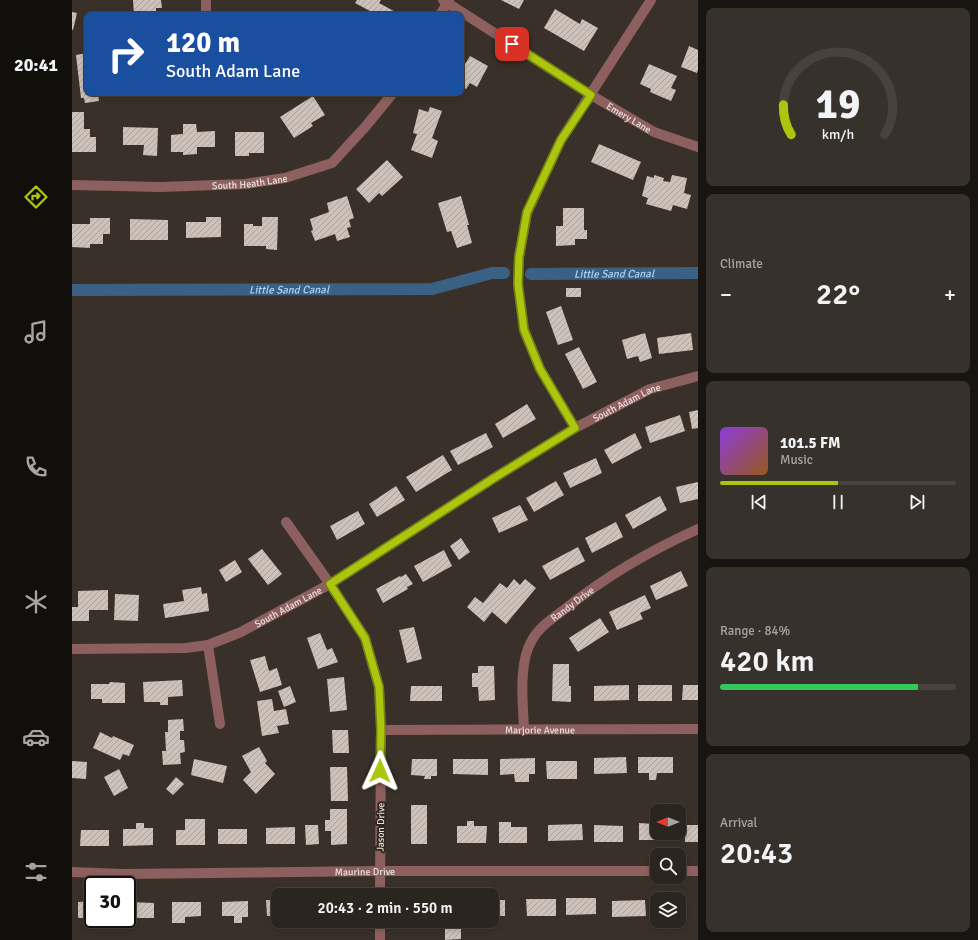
<!DOCTYPE html>
<meta charset="utf-8">
<style>
body{margin:0;font-family:Signika,sans-serif;background:#37312c;color:#f1f3f6;height:100vh;display:flex;flex-direction:column;font-size:15px;white-space:nowrap}
*{box-sizing:border-box;margin:0}
p{font-size:13px;color:#a6a5a4}
.icon{flex:none;width:22px;height:22px;fill:none;stroke:currentColor;stroke-width:2;stroke-linecap:round;stroke-linejoin:round}
.map{position:relative;flex:1;overflow:hidden}
.panel{display:flex;flex-direction:column;gap:8px;padding:8px;background:#181411;width:280px}
.panel>*{flex:none}
.guide{position:absolute;left:12px;top:12px;width:380px;height:84px;border-radius:8px;box-shadow:0 2px 6px #0003,0 0 0 1px #47423d;background:#1a4fa0;color:#fff;overflow:hidden}
.needle{width:26px;rotate:270deg}
.controls{position:absolute;left:578px;top:804px;display:grid;gap:8px}
.controls a{display:grid;place-items:center;width:36px;height:36px;border-radius:8px;background:#2b251f;box-shadow:0 2px 6px #0003,0 0 0 1px #47423d;font-size:20px}
.speed{position:absolute;left:12px;top:876px;display:flex;gap:8px;font-size:20px;font-weight:700;text-align:center}
.speed>*{display:grid;place-content:center;width:52px;height:52px;border-radius:50%;background:#2b251f;box-shadow:0 2px 6px #0003,0 0 0 1px #47423d;line-height:1}
.speed .limit{border:2px solid #111;border-radius:6px;background:#fff;color:#111}
.pin{position:absolute;display:grid;place-items:center;width:34px;height:34px;color:#fff;margin:-17px;border-radius:8px;box-shadow:0 2px 6px #0006}
.me{position:absolute;width:44px;margin:-22px;rotate:1deg;stroke-linejoin:round;filter:drop-shadow(0 0 3px #0008)}
.turn{display:flex;align-items:center;gap:14px;height:84px;padding:0 16px;font-size:18px}
.turn .icon{width:52px;height:52px;stroke-width:2.5}
.turn b{display:block;font-size:28px;line-height:34px}
.big{font-size:30px;font-weight:600;line-height:1.1}
.panel .widget{flex:1;display:flex;flex-direction:column;justify-content:center;gap:6px;min-width:0;padding:0 14px;border-radius:8px;background:#37312c}
.panel .dial{align-items:center;gap:0}
.dial svg{height:104px;overflow:visible;fill:none;stroke:#47423d;stroke-width:7;stroke-linecap:round;text-anchor:middle}
.dial text{fill:#f1f3f6;stroke:none}
.song{display:flex;align-items:center;gap:12px}
.cover{width:48px;height:48px;border-radius:6px;background:linear-gradient(135deg,hsl(270 70% 55%),hsl(30 70% 35%))}
.played{height:4px;border-radius:2px;background:linear-gradient(90deg,#acc610 50%,#47423d 50%)}
.keys{display:flex;justify-content:space-around;direction:ltr}
.heat{display:flex;justify-content:space-between;align-items:center;font-size:22px;direction:ltr}
.charge{height:6px;border-radius:3px;background:linear-gradient(90deg,#34c759 84%,#47423d 0)}
.trip{position:absolute;left:199px;top:888px;width:228px;height:40px;border-radius:8px;background:#2b251f;box-shadow:0 2px 6px #0003,0 0 0 1px #47423d;font-weight:600;line-height:40px;text-align:center}
main{display:flex;flex:1;min-height:0}
.dock{display:flex;flex-direction:column;width:72px;justify-content:space-around;align-items:center;background:#110f0c;color:#a6a5a4}
.dock .icon{width:28px;height:28px}
.dock .selected{color:#acc610}
.dock b{font-size:18px;color:#f1f3f6}
.map>svg:first-child{display:block}
</style>
<main>
<nav class="dock">
<b>20:41</b>
<svg class="icon selected" aria-label="directions" viewBox="0 0 24 24"><path d="M12 3l9 9-9 9-9-9zM9 14v-3h6M13 9l2 2-2 2"/></svg>
<svg class="icon" aria-label="music" viewBox="0 0 24 24"><path d="M9 18V5l10-2v13"/><circle cx="6" cy="18" r="3"/><circle cx="16" cy="16" r="3"/></svg>
<svg class="icon" aria-label="phone" viewBox="0 0 24 24"><path d="M5 4h4l2 5-3 2q2 4 5 5l2-3 5 2v4C11 20 4 13 5 4z"/></svg>
<svg class="icon" aria-label="climate" viewBox="0 0 24 24"><path d="M12 3v18M4 7l16 10M4 17L20 7"/></svg>
<svg class="icon" aria-label="car" viewBox="0 0 24 24"><path d="M5 17H2v-5l4-1 3-4h7l3 4 3 1v5h-3M9 17h6M6 11h13"/><circle cx="7" cy="17" r="2"/><circle cx="17" cy="17" r="2"/></svg>
<svg class="icon" aria-label="filters" viewBox="0 0 24 24"><path d="M4 7h16M4 17h16"/><circle cx="9" cy="7" r="2"/><circle cx="15" cy="17" r="2"/></svg>
</nav>
<div class="map">
<svg width="626" height="940" viewBox="0 0 626 940">
<defs>
<pattern id="building-hatch" width="6" height="6" patternUnits="userSpaceOnUse"><rect width="6" height="6" fill="#cdc2b9"/><path d="M-1 1l2-2M0 6l6-6M5 7l2-2" fill="none" stroke="#aba29b"/></pattern>
</defs>
<rect width="100%" height="100%" fill="#393129"/>
<g fill="none" stroke-linecap="round" stroke-linejoin="round">
<g stroke="#3a6184" stroke-width="12">
<path id="s1" d="M459,274l167,-1"/>
<path id="s2" d="M0,290l360,-1 60,-16h12"/>
</g>
</g>
<g fill="url(#building-hatch)">
<path d="M61,0h28l1,8h-6v7h-22z"/>
<path d="M285,0h24l-2,3 22,12h-33l2,-4 -15,-8z"/>
<path d="M429,0h23l-5,9z"/>
<path d="M483,9l25,15 2,-5 16,9 -14,23 -40,-23z"/>
<path d="M0,12l5,1 -4,17h-1z"/>
<path d="M617,46l9,4v20l-1,3 -16,-6z"/>
<path d="M15,53v40h11l1,8 -14,2 -1,-5h-3l-5,-43z"/>
<path d="M398,56l18,10 -11,21 -7,-4 -4,6 -5,-3v-24l4,2z"/>
<path d="M577,64l28,12 -6,12 5,2 -5,11 -21,-9 1,-3 -11,-5z"/>
<path d="M241,96l12,19 -14,8 2,3 -19,12 -14,-21z"/>
<path d="M358,107l12,4 -10,27 6,3 -6,17 -21,-8 6,-16 -4,-1 6,-24 9,3z"/>
<path d="M0,112h12v17h6v8h6v15h-24z"/>
<path d="M111,124h13l1,8 18,-1v16h-18v7l-14,1v-3h-12v-17l12,-1z"/>
<path d="M51,127l35,1 -1,28 -14,-1 1,-10h-21z"/>
<path d="M163,132h29v21h-15v3h-14z"/>
<path d="M527,144l42,18 -8,18 -42,-18z"/>
<path d="M315,160l16,17 -21,19 -3,-3 -10,10 -13,-14z"/>
<path d="M582,175l10,3 -1,3 7,1 2,-7 15,3 -3,15 7,2 -4,14 -14,-4 -2,6 -25,-7 2,-6 -6,-2 5,-20 7,2z"/>
<path d="M275,196l7,22 -5,2 2,7 -4,1 3,9 -13,4 -2,-7 -20,7 -4,-10 2,-1 -3,-11 19,-7 -2,-9z"/>
<path d="M389,196l8,29h-2l5,18 -15,5 -6,-17 -4,1 -9,-29z"/>
<path d="M491,208h21v22h3v9h-12v6l-19,1v-20h7z"/>
<path d="M134,217h15v20l-35,1v-16h20z"/>
<path d="M190,217h16l-1,33 -11,-1v-3h-22v-22h9v2h9z"/>
<path d="M18,218h20v16h-7v10h-13v4l-18,-1v-23h18z"/>
<path d="M58,219l38,1v20h-38z"/>
<rect x="494" y="288" width="15" height="9"/>
<path d="M489,306l12,34 -15,5 -12,-33z"/>
<path d="M573,333l7,25 -12,4 -2,-6 -11,3 -5,-19z"/>
<path d="M619,333l2,17 -34,4 -2,-16z"/>
<path d="M507,347l18,35 -14,7 -18,-35z"/>
<path d="M455,404l9,15 -33,19 -8,-14z"/>
<path d="M626,410v18l-6,1 -3,-17z"/>
<path d="M608,415l5,16 -35,12 -5,-16z"/>
<path d="M414,433l7,14 -35,18 -8,-14z"/>
<path d="M563,433l7,15 -30,16 -8,-14z"/>
<path d="M371,455l9,15 -36,22 -10,-15z"/>
<path d="M524,458l6,15 -32,15 -7,-15z"/>
<path d="M484,481l8,14 -30,17 -8,-14z"/>
<path d="M626,482v17l-18,4 -4,-16z"/>
<path d="M324,486l9,14 -28,17 -8,-13z"/>
<path d="M588,496l7,14 -34,19 -8,-14z"/>
<path d="M448,505l8,15 -29,13 -7,-15z"/>
<path d="M286,511l7,13 -28,16 -7,-14z"/>
<path d="M544,522l7,15 -31,16 -7,-15z"/>
<path d="M389,538l9,14 -11,8 -9,-14z"/>
<path d="M506,547l7,14 -35,19 -8,-14z"/>
<path d="M190,549l20,25 -14,11 -20,-26z"/>
<path d="M372,550l8,16 -29,16 -9,-16z"/>
<path d="M163,560l7,12 -16,10 -7,-12z"/>
<path d="M609,571l7,15 -32,14 -6,-14z"/>
<path d="M334,574l7,10 -6,3 -5,-8 6,10 -25,14 -7,-14 24,-13 1,1z"/>
<path d="M442,579l6,6 5,-6 11,9 -30,36 -14,-12 -8,10 -17,-15 8,-10 8,6 17,-20 7,5z"/>
<path d="M129,587l1,7 5,-1 2,18 -44,7 -2,-14 21,-3 -2,-11z"/>
<path d="M36,590v20h-19v11h-17v-14h6v-16z"/>
<path d="M43,594l24,1 -1,26 -24,-1z"/>
<path d="M573,595l6,13 -11,5 3,6 -26,11 -8,-18z"/>
<path d="M528,618l9,14 -31,20 -9,-14z"/>
<path d="M342,627l8,32 -15,4 -8,-33z"/>
<path d="M248,633l7,17 5,-2 6,14 -20,7 -11,-31z"/>
<path d="M193,656l4,15 8,-3 5,17 -22,7 -10,-32z"/>
<path d="M481,664h16v22h2v16l-19,-1z"/>
<path d="M406,666h16l1,34 -16,1 -1,-14h-6v-14h6z"/>
<path d="M272,677l3,33 -17,2 -3,-33z"/>
<path d="M110,680l1,16 -15,1v8h-8v-3h-16l-1,-20z"/>
<path d="M38,682l15,1v20h-23v-4h-11v-15h18z"/>
<path d="M557,685v15l-35,1v-15z"/>
<rect x="566" y="685" width="34" height="16"/>
<path d="M611,685h15v15h-16z"/>
<path d="M218,686l6,16 -12,5 -6,-16z"/>
<path d="M339,686h31v15h-32z"/>
<path d="M200,699l2,12 12,-2 3,15 -12,2 2,7 -17,3 -5,-35z"/>
<path d="M111,719l1,12h-4v9h4l1,12 -5,1 1,11 -18,1 -1,-14h4l-1,-19h3v-12z"/>
<path d="M260,730h16l1,23h-16z"/>
<path d="M28,732l12,6 1,-2 21,9 -5,11 -6,-2 -3,6 -27,-12z"/>
<path d="M187,747l8,14 -2,2 10,11 -19,20 -13,-14 8,-8 -9,-16z"/>
<path d="M554,757l1,16 -33,1v-16z"/>
<path d="M566,757h35v16h-16l-1,7h-7v-7h-11z"/>
<path d="M463,758v16h-6v8h-14l-1,-8 -14,1v-16z"/>
<path d="M122,759l33,7 -4,17 -32,-8z"/>
<path d="M340,759h25v17h-6v3h-7l1,-3 -14,-1z"/>
<path d="M381,759h35v16l-35,-1z"/>
<path d="M0,761l15,1 -1,17 -14,-1z"/>
<path d="M474,761h31v18h-30z"/>
<path d="M258,767h17l1,34h-17z"/>
<path d="M47,769l9,19 -14,8 -10,-19z"/>
<path d="M104,777l8,7 -11,11 -7,-6z"/>
<rect x="339" y="805" width="16" height="39"/>
<path d="M258,809h17v35l-16,1v-14h-6v-11h5z"/>
<path d="M113,819h20v26h-29v-15h9z"/>
<path d="M395,821h7v5h13l-1,17h-29v-17h10z"/>
<path d="M427,822h12v5h16v16h-28z"/>
<path d="M64,823h8v5h9v17l-30,1v-17h13z"/>
<path d="M567,823l16,1v7h2v2h3v7h-21z"/>
<path d="M510,824l1,16 -35,1v-16z"/>
<path d="M233,825h13l1,19 -13,1z"/>
<path d="M522,825l29,1v16h-29z"/>
<rect x="613" y="825" width="13" height="17"/>
<path d="M223,827v17h-29v-16z"/>
<rect x="146" y="829" width="29" height="15"/>
<path d="M9,830h28v16h-29z"/>
<path d="M494,898h30v16l-30,1z"/>
<path d="M454,899h30v17h-29z"/>
<rect x="607" y="899" width="6" height="15"/>
<path d="M194,900h12v16h-11z"/>
<rect x="420" y="900" width="13" height="16"/>
<path d="M573,900l1,16 -34,1v-16z"/>
<path d="M21,901v17h-15v-16z"/>
<path d="M176,901v16h-6v6h-8v-7h-12v-14z"/>
<path d="M56,902l26,1v15h-26z"/>
<path d="M100,902h29v14l-16,1v6h-13z"/>
<path d="M373,921h16v18l-16,1z"/>
</g>
<g fill="none" stroke-linecap="round" stroke-linejoin="round">
<g stroke="#8d605f" stroke-width="10">
<path d="M134,0v15"/>
<path id="s3" d="M371,0l148,95 63,37 44,15"/>
<path d="M368,15l9,-15"/>
<path id="s4" d="M0,185l89,2 84,-3 40,-6 47,-15 34,-37 27,-33"/>
<path d="M503,428l-35,-59 -16,-39 -6,-46 1,-27 8,-44 34,-73 90,-140"/>
<path d="M214,522l44,62 35,54 14,49 2,43 -1,165"/>
<path d="M136,645l12,79"/>
<path id="s5" d="M0,649l114,-1 22,-3 33,-13 89,-48 164,-106 81,-50 75,-39 48,-13"/>
<path id="s6" d="M309,730l317,-1"/>
<path id="s7" d="M452,730c-1,-27 -6,-67 8,-90 7,-13 21,-22 33,-31 40,-32 86,-59 133,-80"/>
<path d="M607,871h19"/>
<path id="s8" d="M0,872l52,2 255,-3h278"/>
<path d="M308,921v19"/>
</g>
</g>
<g fill="none" stroke-linecap="round" stroke-linejoin="round">
<defs>
<path id="route" d="M308,771l1,-41 -2,-43 -14,-49 -35,-54 164,-106 81,-50 -35,-59 -16,-39 -6,-46 1,-27 8,-45 34,-72 30,-45 -79,-51"/>
</defs>
<use href="#route" stroke="#70810a" stroke-width="10"/>
<use href="#route" stroke="#acc610" stroke-width="7"/>
</g>
<g text-anchor="middle" stroke-width="4" stroke-linejoin="round" paint-order="stroke">
<g font-size="10" fill="#e7e2dd" stroke="#2f271f">
<text dy="4" stroke="none"><textPath href="#s3" startOffset="220">Emery Lane</textPath></text>
<text dy="4" stroke="none"><textPath href="#s4" startOffset="178">South Heath Lane</textPath></text>
<text dy="4" stroke="none"><textPath href="#s5" startOffset="621">South Adam Lane</textPath></text>
<text dy="4" stroke="none"><textPath href="#s7" startOffset="146">Randy Drive</textPath></text>
<text dy="4" stroke="none"><textPath href="#s5" startOffset="225">South Adam Lane</textPath></text>
<text dy="4" stroke="none"><textPath href="#s6" startOffset="159">Marjorie Avenue</textPath></text>
<text transform="translate(308 827) rotate(-89)" y="4">Jason Drive</text>
<text dy="4" stroke="none"><textPath href="#s8" startOffset="293">Maurine Drive</textPath></text>
</g>
<g font-size="11" font-style="italic" fill="#add2f4" stroke="#2f271f">
<text dy="4" stroke="none"><textPath href="#s1" startOffset="83">Little Sand Canal</textPath></text>
<text dy="4" stroke="none"><textPath href="#s2" startOffset="217">Little Sand Canal</textPath></text>
</g>
</g>
</svg>
<div class="controls">
<a><svg class="needle" viewBox="-14 -14 28 28"><path d="M0-13l5 13h-10z" fill="#e53935"/><path d="M0 13l5-13h-10z" fill="#a6a5a4"/></svg></a>
<a><svg class="icon" aria-label="search" viewBox="0 0 24 24"><circle cx="10" cy="10" r="6"/><path d="M15 15l6 6"/></svg></a>
<a><svg class="icon" aria-label="layers" viewBox="0 0 24 24"><path d="M12 4l9 5-9 5-9-5zM3 14l9 5 9-5"/></svg></a>
</div>
<div class="speed"><div class="limit">30</div></div>
<div class="pin" style="left:440px;top:44px;background:#d93025"><svg class="icon" aria-label="arrive" viewBox="0 0 24 24"><path d="M6 21V4h12l-3 4 3 4H6"/></svg></div>
<svg class="me" style="left:308px;top:771px" viewBox="-20 -20 40 40"><path d="M0-17L14 15 0 8-14 15z" fill="#acc610" stroke="#fff" stroke-width="4"/></svg>
<div class="trip">20:43 · 2 min · 550 m</div>
<div class="guide">
<div class="turn"><svg class="icon" aria-label="right" viewBox="0 0 24 24"><path d="M7 20v-9h11M14 6l5 5-5 5"/></svg><div><b>120 m</b>South Adam Lane</div></div>
</div>
</div>
<section class="panel">
<div class="widget dial"><svg viewBox="0 0 100 80">
<path d="M14 69A42 42 0 1 1 86 69"/>
<path d="M14 69A42 42 0 0 1 8 46" stroke="#acc610"/>
<text x="50" y="56" font-size="32" font-weight="700">19</text>
<text x="50" y="72" font-size="11">km/h</text>
</svg></div>
<div class="widget"><p>Climate</p>
<div class="heat"><a>−</a><b class="big">22°</b><a>+</a></div>
</div>
<div class="widget">
<div class="song"><i class="cover"></i><div><b>101.5 FM</b><p>Music</p></div></div>
<div class="played"></div>
<div class="keys"><svg class="icon" aria-label="previous" viewBox="0 0 24 24"><path d="M18 5L8 12l10 7zM5 5v14"/></svg><svg class="icon" aria-label="pause" viewBox="0 0 24 24"><path d="M8 5v14M16 5v14"/></svg><svg class="icon" aria-label="next" viewBox="0 0 24 24"><path d="M6 5l10 7-10 7zM19 5v14"/></svg></div>
</div>
<div class="widget"><p>Range · 84%</p><b class="big">420 km</b><div class="charge"></div></div>
<div class="widget"><p>Arrival</p><b class="big">20:43</b></div>
</section>
</main>
